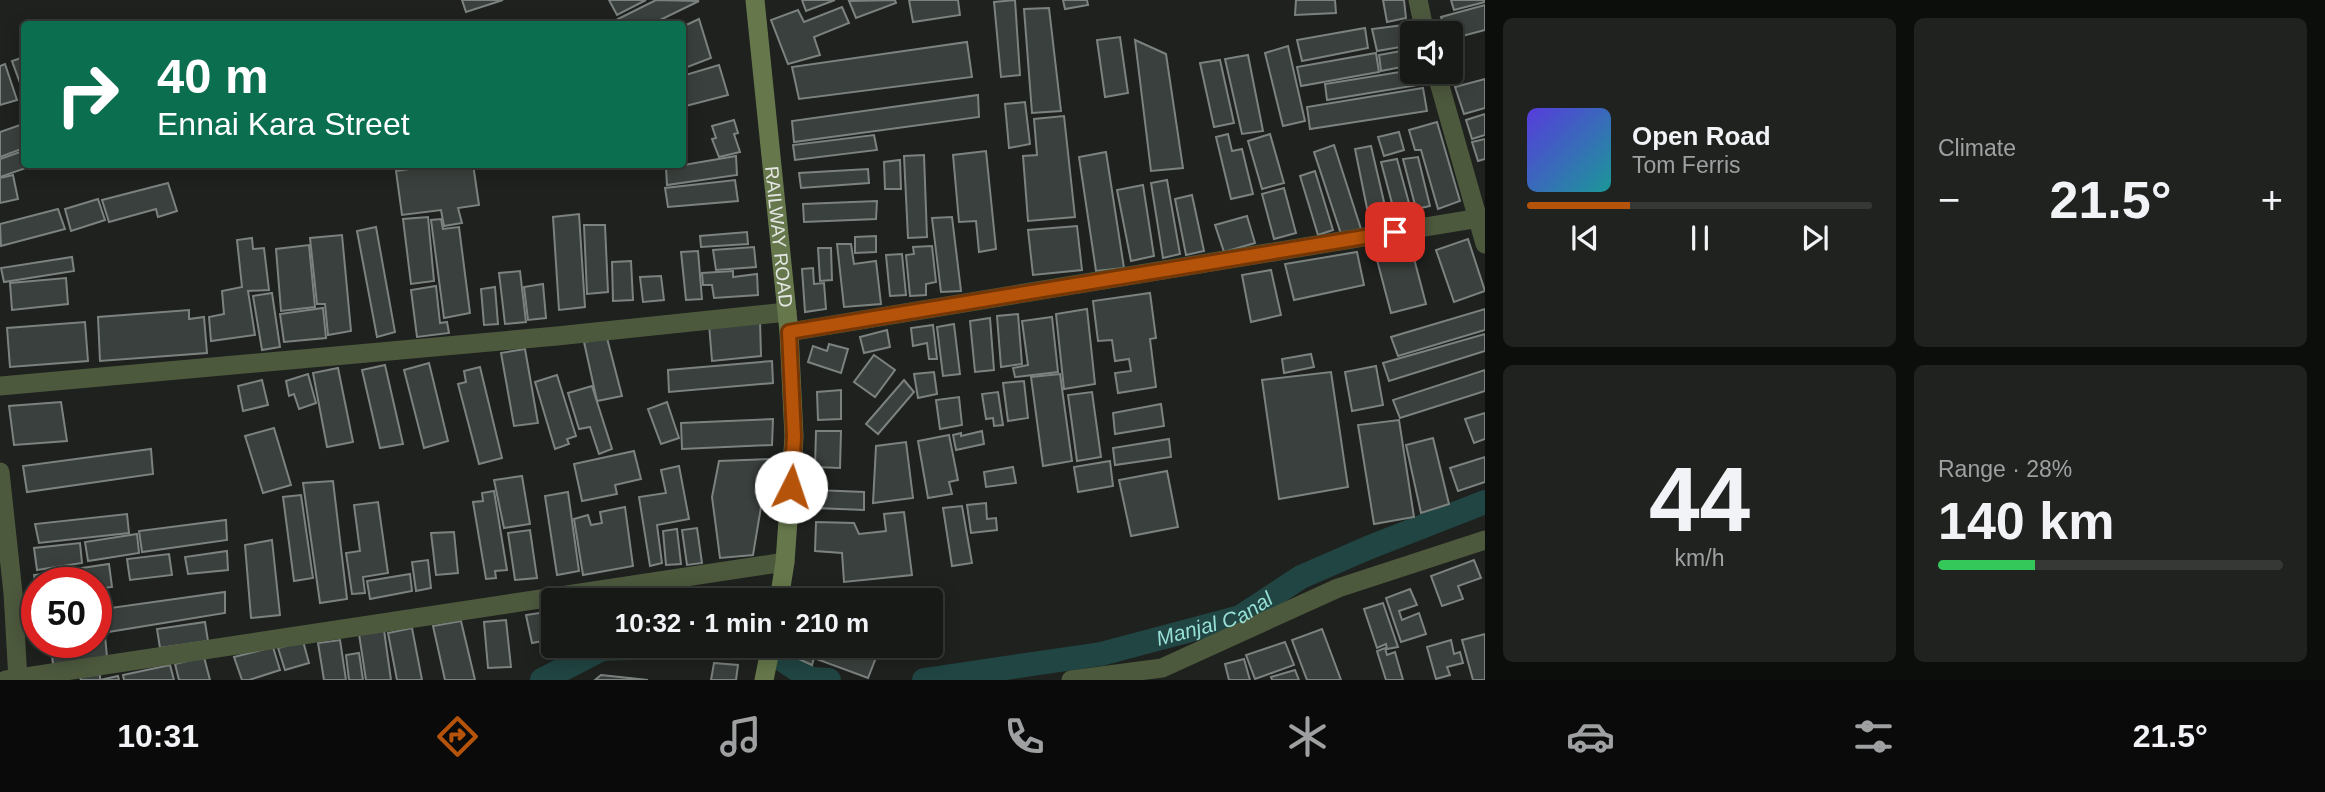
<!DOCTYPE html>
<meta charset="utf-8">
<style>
body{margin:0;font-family:Helvetica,sans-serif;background:#1f221f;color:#f1f3f6;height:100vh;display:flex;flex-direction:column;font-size:26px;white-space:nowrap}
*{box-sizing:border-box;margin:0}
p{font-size:23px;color:#9ea0a1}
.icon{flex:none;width:38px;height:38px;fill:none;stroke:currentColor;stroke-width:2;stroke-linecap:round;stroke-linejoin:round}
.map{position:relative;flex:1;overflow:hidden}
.sheet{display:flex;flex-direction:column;gap:18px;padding:18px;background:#0c0e0c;width:840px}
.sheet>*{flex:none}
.banner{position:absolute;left:21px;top:21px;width:665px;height:147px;border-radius:7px;box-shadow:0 4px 18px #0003,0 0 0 2px #353835;background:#0b6e4f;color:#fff;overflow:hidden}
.fabs{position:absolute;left:1400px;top:21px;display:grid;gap:14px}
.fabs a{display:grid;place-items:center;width:63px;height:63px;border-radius:7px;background:#161916;box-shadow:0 4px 18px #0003,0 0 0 2px #353835;font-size:35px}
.speed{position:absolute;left:21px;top:567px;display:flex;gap:14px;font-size:35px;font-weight:700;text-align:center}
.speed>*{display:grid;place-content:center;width:91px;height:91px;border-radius:50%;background:#161916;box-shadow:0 4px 18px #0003,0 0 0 2px #353835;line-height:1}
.speed .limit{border:10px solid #d22;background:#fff;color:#111}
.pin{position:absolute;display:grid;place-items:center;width:60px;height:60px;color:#fff;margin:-30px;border-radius:14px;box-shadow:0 4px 10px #0006}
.me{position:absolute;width:77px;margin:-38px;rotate:4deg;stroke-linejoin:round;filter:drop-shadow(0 0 5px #0008)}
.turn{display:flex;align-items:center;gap:24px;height:147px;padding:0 21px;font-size:32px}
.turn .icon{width:91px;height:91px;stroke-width:2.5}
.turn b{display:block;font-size:49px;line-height:60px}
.big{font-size:52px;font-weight:600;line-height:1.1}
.sheet .widget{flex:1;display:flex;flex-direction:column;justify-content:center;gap:10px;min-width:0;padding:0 24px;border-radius:10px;background:#1f221f}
.sheet .dial{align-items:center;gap:0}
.dial b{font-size:91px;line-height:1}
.song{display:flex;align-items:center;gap:21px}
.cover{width:84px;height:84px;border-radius:10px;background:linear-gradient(135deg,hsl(250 70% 55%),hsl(180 70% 35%))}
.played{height:7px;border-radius:4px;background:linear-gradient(90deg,#b45309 30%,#353835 30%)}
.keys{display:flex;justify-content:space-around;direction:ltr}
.heat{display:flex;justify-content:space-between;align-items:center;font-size:38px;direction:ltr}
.charge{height:10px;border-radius:5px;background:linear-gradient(90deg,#34c759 28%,#353835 0)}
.sheet .tiles{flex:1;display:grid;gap:18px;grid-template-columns:repeat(2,1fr)}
.trip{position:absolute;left:541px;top:588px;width:402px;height:70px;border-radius:7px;background:#161916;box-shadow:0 4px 18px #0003,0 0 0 2px #353835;font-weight:600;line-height:70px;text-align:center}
.dock{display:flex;height:112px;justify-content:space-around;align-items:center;background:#090a09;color:#9ea0a1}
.dock .icon{width:49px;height:49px}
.dock .selected{color:#b45309}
.dock b{font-size:32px;color:#f1f3f6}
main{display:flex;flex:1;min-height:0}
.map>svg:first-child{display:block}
</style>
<main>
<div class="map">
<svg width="1485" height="680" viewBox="0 0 1485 680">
<rect width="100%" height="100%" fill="#1e211e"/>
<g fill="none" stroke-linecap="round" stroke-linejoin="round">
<g stroke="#204542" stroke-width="24">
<path d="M762,646l49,33 18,1"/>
<path d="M542,680l60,-31 86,-3"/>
<path id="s1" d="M924,680l177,-26 139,-37 61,-40 69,-30 115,-45"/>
</g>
</g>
<g fill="#3a403d" stroke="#7b827f" stroke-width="2">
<path d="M462,0h41l-37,12z"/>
<path d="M609,0h37l-29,15z"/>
<path d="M656,0l43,1 -47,23h-31l-3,-5z"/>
<path d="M802,0h33l-29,11z"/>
<path d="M895,0l1,3 -40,15 -7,-17z"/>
<path d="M909,0h49l2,15 -47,7z"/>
<path d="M1015,0l5,75 -19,2 -7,-75z"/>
<path d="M1063,0h24l1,5 -23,4z"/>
<path d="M1296,0h39l1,13 -41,2z"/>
<path d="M1383,0h21l2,18 -19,4z"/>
<path d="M1451,0h34v2l-31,8z"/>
<path d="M1485,5v25l-34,9v-6h-4l-6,-16z"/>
<path d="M842,7l7,16 -35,14 6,18 -32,9 -17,-44 27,-10 6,12z"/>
<path d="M1049,8l12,103 -29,2 -8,-104z"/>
<path d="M699,19l12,39 -29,11v-42z"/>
<path d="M1412,24v21l-35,6 -5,-22z"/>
<path d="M1365,28l3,20 -66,13 -5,-21z"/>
<path d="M1120,37l8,56 -23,4 -8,-57z"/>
<path d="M1135,40l31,14 17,114 -32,3z"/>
<path d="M967,42l5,35 -173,22 -7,-32z"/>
<path d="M1288,46l17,75 -22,5 -18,-73z"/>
<path d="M1412,49v16l-31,6 -2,-16z"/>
<path d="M1376,53l3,19 -78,14 -4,-19z"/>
<path d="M1248,55l15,76 -21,3 -17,-75z"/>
<path d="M24,57v37l-12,-33z"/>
<path d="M1220,60l14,63 -20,4 -14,-64z"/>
<path d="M5,64l12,36 -17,5v-39z"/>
<path d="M719,65l9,30 -46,12v-31z"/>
<path d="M1412,70l3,2 3,13 -91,15 -2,-16z"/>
<path d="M1485,79v29l-21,6 -9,-27z"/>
<path d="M1423,88l4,23 -117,18 -3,-22z"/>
<path d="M978,95l1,22 -185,25 -2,-21z"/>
<path d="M1025,102l5,42 -21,4 -4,-44z"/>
<path d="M1485,114v21l-13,4 -6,-19z"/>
<path d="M1064,116l11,101 -47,4 -5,-65 14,-1 -3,-36z"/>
<path d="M734,120l4,13 -4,1 6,18 -21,5 -7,-18 4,-1 -4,-12z"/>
<path d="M1437,122l23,79 -22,8 -17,-59h-6l-6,-20z"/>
<path d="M20,125l4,11v12l-24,9v-25z"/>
<path d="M1399,132l5,18 -20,6 -6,-19z"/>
<path d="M1228,134l4,17 10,-2 11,45 -22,5 -15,-62z"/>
<path d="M1270,134l14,49 -22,6 -14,-48z"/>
<path d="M874,135l3,15 -82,10 -2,-15z"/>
<path d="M1485,139v20l-7,2 -6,-19z"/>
<path d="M1334,145l27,84 -20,5 -27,-82z"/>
<path d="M1371,146l17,73 -18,4 -15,-74z"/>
<path d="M986,151l10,98 -17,3 -3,-31 -17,1 -6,-67z"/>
<path d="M20,152l6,16 -26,9v-18z"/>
<path d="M1106,152l18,116 -28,3 -17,-114z"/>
<path d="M924,155l3,82 -19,1 -4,-82z"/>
<path d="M736,156l1,19 -70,10 -1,-17z"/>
<path d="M1418,157l12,49 -14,3 -13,-50z"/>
<path d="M1397,159l12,44 -16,4 -12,-45z"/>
<path d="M900,160l1,29h-16l-1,-27z"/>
<path d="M442,164h31l6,41 -21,3 4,15 -18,3 -3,-16 -39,5 -6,-44z"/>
<path d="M868,169l1,14 -68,5 -2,-15z"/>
<path d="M1315,171l18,59 -15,5 -18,-59z"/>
<path d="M13,175l5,24 -18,4v-25z"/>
<path d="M735,180l3,21 -70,6 -3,-19z"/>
<path d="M1167,180l13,74 -17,4 -12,-75z"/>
<path d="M168,183l9,28 -19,6 -2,-8 -47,13 -7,-22z"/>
<path d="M1143,185l11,71 -23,5 -14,-71z"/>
<path d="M1284,188l12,45 -22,6 -12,-45z"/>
<path d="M1192,195l12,56 -18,4 -11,-56z"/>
<path d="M98,199l7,21 -34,11 -6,-22z"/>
<path d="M877,201l-1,18 -72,3 -1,-18z"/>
<path d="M58,209l7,20 -64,17 -1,-22z"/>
<path d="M579,214l6,93 -26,3 -6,-93z"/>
<path d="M1247,216l8,27 -31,9 -9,-27z"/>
<path d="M428,217l6,64 -23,3 -8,-65z"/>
<path d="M952,217l9,74 -20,1 -9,-74z"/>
<path d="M441,219l2,10 16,-2 11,86 -26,5 -13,-98z"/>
<path d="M584,225h21l3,67 -21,2z"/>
<path d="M1077,226l5,44 -49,5 -5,-45z"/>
<path d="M376,227l19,105 -18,5 -20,-106z"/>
<path d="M747,232l1,12 -47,3 -1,-11z"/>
<path d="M342,235l9,96 -23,4 -3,-31h-8l-7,-66z"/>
<path d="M876,236v16l-21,1v-16z"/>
<path d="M252,238l1,11 11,-1 5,42 -21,1 7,44 -44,6 -2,-24 15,-3 -2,-23 20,-4 -5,-47z"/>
<path d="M1468,239l17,52 -31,11 -18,-52z"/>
<path d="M837,244h14l3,20 22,-3 5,43 -37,3z"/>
<path d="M309,245l6,62 -34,4 -5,-62z"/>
<path d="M932,246l4,36 -10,2v11l-16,1 -4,-41 8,-1 -1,-7z"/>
<path d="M754,247l2,20 -40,3 -3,-20z"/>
<path d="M818,248h13l1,32 -12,1z"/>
<path d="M698,251l4,48 -16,1 -5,-48z"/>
<path d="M1412,251l14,53 -35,9 -14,-53z"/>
<path d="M1357,252l7,33 -70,15 -9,-36z"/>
<path d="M902,254l4,41 -16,1 -4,-41z"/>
<path d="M72,257l2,14 -70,11 -3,-14z"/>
<path d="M631,261l2,39 -20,1 -1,-39z"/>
<path d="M813,268l1,16 10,-1 2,26 -21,3 -3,-43z"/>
<path d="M1271,270l10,45 -30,7 -9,-47z"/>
<path d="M520,271l6,51 -21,2 -6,-51z"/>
<path d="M733,271v6l24,-3 1,21 -44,3 -2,-13h-9l-1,-12z"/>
<path d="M661,276l3,24 -21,2 -3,-25z"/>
<path d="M66,278l2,26 -56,6 -2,-27z"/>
<path d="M543,284l3,34 -18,2 -4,-33z"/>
<path d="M436,286l4,37 7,-1 2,11 -32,4 -6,-47z"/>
<path d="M495,287l3,37 -14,1 -3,-36z"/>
<path d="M272,293l8,54 -18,3 -9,-54z"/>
<path d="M1150,293l6,45 -6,1 6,48 -38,6 -3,-20 16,-2 -2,-12 -14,2 -3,-21 -14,1 -5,-40z"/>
<path d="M323,308l3,30 -42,4 -4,-28z"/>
<path d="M1087,309l8,75 -31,5 -8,-75z"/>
<path d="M1485,309v21l-87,26 -7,-19z"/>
<path d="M189,310v9l15,-2 3,36 -107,8 -2,-44z"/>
<path d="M1018,314l4,50 -21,3 -4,-51z"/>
<path d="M1052,317l6,55 -43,5 -2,-9 15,-3 -6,-44z"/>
<path d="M990,318l4,52 -19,2 -5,-51z"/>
<path d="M760,320l1,36 -49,5 -3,-37z"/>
<path d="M85,322l3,39 -78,6 -3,-39z"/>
<path d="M954,324l6,50 -17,2 -6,-49z"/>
<path d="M933,325l4,34h-8l-2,-16 -14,3 -2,-18z"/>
<path d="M887,330l3,17 -26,6 -4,-16z"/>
<path d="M1485,334v17l-96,30 -6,-18z"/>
<path d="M607,338l15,58 -25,5 -13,-59z"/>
<path d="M829,344l19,5 -7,24 -33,-11 5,-16 14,5z"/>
<path d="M525,349l13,74 -24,3 -13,-73z"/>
<path d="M1311,354l3,13 -30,6 -2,-14z"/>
<path d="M874,355l21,15 -20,27 -21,-15z"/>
<path d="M772,361l1,22 -104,9 -1,-22z"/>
<path d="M429,363l19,78 -24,7 -20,-78z"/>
<path d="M385,365l18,79 -23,4 -18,-78z"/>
<path d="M1376,366l7,39 -31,6 -7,-39z"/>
<path d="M480,367l22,91 -23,6 -21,-80 8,-2 -2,-11z"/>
<path d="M338,368l15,74 -26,5 -14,-74z"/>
<path d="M1485,370v21l-85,27 -7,-18z"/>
<path d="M934,372l3,22 -19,4 -4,-24z"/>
<path d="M1331,372l17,115 -69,12 -17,-119z"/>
<path d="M308,374l8,29 -17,6 -5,-15 -5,2 -3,-15z"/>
<path d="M1060,374l12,87 -29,5 -12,-89z"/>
<path d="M557,375l19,61 -9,3 2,5 -14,5 -20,-67z"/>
<path d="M262,380l6,25 -25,6 -5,-25z"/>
<path d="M904,380l10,12 -36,42 -12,-10z"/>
<path d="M1024,381l4,37 -20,3 -5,-38z"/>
<path d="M592,386l20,63 -13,5 -9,-27 -11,2 -11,-36z"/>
<path d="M841,390v29l-23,1 -1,-28z"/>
<path d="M998,392l5,33 -9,1 -1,-8 -7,1 -4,-25z"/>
<path d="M1092,392l9,65 -24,4 -9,-66z"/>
<path d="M959,397l3,28 -22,4 -4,-29z"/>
<path d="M61,402l6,39 -53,4 -5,-39z"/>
<path d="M667,402l12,36 -18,6 -13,-35z"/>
<path d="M1161,404l3,22 -49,8 -2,-21z"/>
<path d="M1485,413v26l-11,4 -9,-24z"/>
<path d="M773,419l-1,26 -90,4 -1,-26z"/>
<path d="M1399,420l15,97 -40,7 -16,-99z"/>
<path d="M274,428l17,57 -28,8 -18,-57z"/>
<path d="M816,431h25l-1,37 -25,-1z"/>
<path d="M982,431l2,13 -28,6 -3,-15 8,-2v3z"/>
<path d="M949,435l9,45 -9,2 3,12 -24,4 -10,-57z"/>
<path d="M1433,438l16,66 -28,9 -15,-68z"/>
<path d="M1169,439l2,18 -56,8 -2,-17z"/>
<path d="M906,442l7,56 -40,5 3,-57z"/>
<path d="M151,449l2,25 -126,18 -4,-26z"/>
<path d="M634,451l7,28 -26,6 2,9 -35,7 -8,-37z"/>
<path d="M1485,457v25l-27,9 -8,-23z"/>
<path d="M769,459l-16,96 -33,3 -8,-61 7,-36z"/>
<path d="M1110,461l3,25 -35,6 -4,-25z"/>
<path d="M679,466l10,53 -32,6 5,38 -12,3 -11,-69 27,-4 -5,-23z"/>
<path d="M1013,467l3,16 -30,4 -2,-15z"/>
<path d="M1167,471l11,56 -47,9 -12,-56z"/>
<path d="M522,476l8,48 -26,4 -10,-48z"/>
<path d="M333,481l14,118 -27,4 -17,-120z"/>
<path d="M816,490l48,2v18l-49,-2z"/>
<path d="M494,491l13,79 -12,1 1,7 -10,1 -13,-77 10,-1 -1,-8z"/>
<path d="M568,492l11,79 -22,4 -12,-79z"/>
<path d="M301,495l12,83 -19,3 -11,-84z"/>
<path d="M378,502l10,71 -25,4 2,16 -13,1 -6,-41 14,-2 -6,-46z"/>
<path d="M986,503l1,16 9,-1 1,12 -26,3 -4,-28z"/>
<path d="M962,506l10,57 -20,3 -9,-58z"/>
<path d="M625,507l8,59 -50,9 -9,-56 14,-4 3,10 11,-2 -2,-11z"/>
<path d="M904,512l8,63 -68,7 -2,-29 -27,-2 1,-29 38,1 5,11 27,-3 -2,-17z"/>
<path d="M127,514l2,19 -90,10 -4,-19z"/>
<path d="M226,520l1,20 -85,12 -3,-21z"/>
<path d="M697,528l5,35 -15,2 -5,-35z"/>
<path d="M677,529l4,35 -15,1 -3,-34z"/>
<path d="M530,530l7,48 -22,2 -7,-47z"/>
<path d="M454,532l4,41 -22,2 -5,-42z"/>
<path d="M137,534l2,19 -51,8 -3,-19z"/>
<path d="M272,540l8,75 -29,3 -6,-73z"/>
<path d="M80,543l2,20 -45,7 -3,-22z"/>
<path d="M227,551l1,19 -40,4 -3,-17z"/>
<path d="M169,554l3,21 -42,5 -3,-21z"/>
<path d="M428,560l3,28 -15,3 -4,-29z"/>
<path d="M1474,560l7,18 -23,8 5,13 -21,7 -11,-30z"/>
<path d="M109,564l3,23 -16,2v-6h-59v11l-3,-19z"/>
<path d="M410,574l2,17 -42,8 -3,-18z"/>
<path d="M1410,589l7,16 -18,6 3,9 17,-7 7,21 -25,8 -15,-44z"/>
<path d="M747,591l-1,9h-59v-8z"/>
<path d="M225,592v21l-129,21v-24z"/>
<path d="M664,594l1,6h-48z"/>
<path d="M1383,603l15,44 -11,2 -1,-5 -9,4 -13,-39z"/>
<path d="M553,611v28l-21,4 -6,-28z"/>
<path d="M506,620l5,47 -23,1 -4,-46z"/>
<path d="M461,621l14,59h-30l-12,-54z"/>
<path d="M205,622l3,19 -48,7 -3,-19z"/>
<path d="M412,628l10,52h-25l-9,-47z"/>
<path d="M1322,629l19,51h-34l-15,-40z"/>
<path d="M384,630l7,50h-25l-7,-46z"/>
<path d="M1485,634v46h-12l-11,-40z"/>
<path d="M105,636l2,21 -54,8 -2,-21 45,-2v-5z"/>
<path d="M340,640l6,40h-22l-6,-37z"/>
<path d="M1451,640l3,14 6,-2 3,11 -16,4 3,8 -14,4 -9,-32z"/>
<path d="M303,641l6,22 -24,7 -7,-22z"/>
<path d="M1285,642l9,23 -39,14 -9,-24z"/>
<path d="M793,646h62l22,9 -9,23 -54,-20 -2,7 -22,-10z"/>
<path d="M273,647l7,23 -31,10h-7l-8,-23z"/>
<path d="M1385,648l2,7 8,-3 8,28h-17l-9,-29z"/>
<path d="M359,653l4,27h-14l-3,-25z"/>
<path d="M204,657l6,23h-31l-4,-16z"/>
<path d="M1244,659l6,21h-21l-4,-16z"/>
<path d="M714,663l24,2 -2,15h-25z"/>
<path d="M170,665l4,15h-50l-1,-5z"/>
<path d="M1295,670l4,10h-27l-1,-3z"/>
<path d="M100,674v6l18,-4 1,4h-38l-1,-3z"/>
<path d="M601,675l47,5h-53z"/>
</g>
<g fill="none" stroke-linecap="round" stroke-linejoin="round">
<g stroke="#4d593d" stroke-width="19">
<path d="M1418,0l7,33"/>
<path d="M1436,72l49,172"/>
<path d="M789,332l696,-115"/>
<path d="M0,386l557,-50 230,-24"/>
<path d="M6,680l779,-118"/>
<path d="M1071,680l91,-12 176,-80 147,-48"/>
</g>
<path stroke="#4d593d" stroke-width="19" d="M0,472l13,121 5,87"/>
<g stroke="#66784b" stroke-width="19">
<path id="s2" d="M755,0l34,332 5,105 -9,125 -6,38"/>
<path d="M764,680l7,-34"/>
</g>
</g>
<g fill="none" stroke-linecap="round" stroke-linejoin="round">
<defs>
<path id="route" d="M791,487l3,-50 -5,-105 606,-100"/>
</defs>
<use href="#route" stroke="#753606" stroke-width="18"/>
<use href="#route" stroke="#b45309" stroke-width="12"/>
</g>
<g text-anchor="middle" stroke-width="7" stroke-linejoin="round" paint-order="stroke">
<g font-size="19" fill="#e4e6e4" stroke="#1e211e">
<text dy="7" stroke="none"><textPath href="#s2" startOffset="238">RAILWAY ROAD</textPath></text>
</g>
<g font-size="21" font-style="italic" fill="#97dfd7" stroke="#1e211e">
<text dy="7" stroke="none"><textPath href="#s1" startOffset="298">Manjal Canal</textPath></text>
</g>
</g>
</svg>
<div class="fabs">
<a><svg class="icon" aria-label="sound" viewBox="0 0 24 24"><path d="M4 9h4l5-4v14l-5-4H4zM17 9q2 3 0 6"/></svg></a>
</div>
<div class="speed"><div class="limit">50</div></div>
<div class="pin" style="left:1395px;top:232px;background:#d93025"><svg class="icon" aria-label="arrive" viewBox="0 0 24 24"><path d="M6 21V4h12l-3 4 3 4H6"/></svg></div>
<svg class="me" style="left:791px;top:487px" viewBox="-20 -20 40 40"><circle r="19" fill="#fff"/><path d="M0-13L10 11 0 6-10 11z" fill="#b45309"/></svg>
<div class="trip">10:32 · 1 min · 210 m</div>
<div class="banner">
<div class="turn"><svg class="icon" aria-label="right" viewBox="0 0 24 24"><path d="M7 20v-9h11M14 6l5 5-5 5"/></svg><div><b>40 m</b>Ennai Kara Street</div></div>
</div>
</div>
<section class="sheet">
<div class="tiles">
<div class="widget">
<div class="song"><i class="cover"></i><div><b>Open Road</b><p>Tom Ferris</p></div></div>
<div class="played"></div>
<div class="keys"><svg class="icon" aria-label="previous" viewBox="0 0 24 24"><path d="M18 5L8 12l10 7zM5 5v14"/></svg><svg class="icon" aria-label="pause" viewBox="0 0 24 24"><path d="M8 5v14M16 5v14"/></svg><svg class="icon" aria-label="next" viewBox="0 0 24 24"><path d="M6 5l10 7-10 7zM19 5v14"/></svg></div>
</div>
<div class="widget"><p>Climate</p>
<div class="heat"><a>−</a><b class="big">21.5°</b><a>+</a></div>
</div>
<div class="widget dial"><b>44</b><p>km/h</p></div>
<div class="widget"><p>Range · 28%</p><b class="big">140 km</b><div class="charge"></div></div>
</div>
</section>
</main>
<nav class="dock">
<b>10:31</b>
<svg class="icon selected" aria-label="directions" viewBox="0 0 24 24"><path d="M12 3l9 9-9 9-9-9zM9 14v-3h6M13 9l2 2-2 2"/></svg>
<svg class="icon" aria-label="music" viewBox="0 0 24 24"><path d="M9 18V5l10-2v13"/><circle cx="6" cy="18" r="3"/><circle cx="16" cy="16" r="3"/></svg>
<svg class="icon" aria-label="phone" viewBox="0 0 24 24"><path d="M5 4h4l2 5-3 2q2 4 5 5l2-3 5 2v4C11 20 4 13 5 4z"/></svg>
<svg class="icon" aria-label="climate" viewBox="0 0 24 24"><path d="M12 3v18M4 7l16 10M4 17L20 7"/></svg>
<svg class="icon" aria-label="car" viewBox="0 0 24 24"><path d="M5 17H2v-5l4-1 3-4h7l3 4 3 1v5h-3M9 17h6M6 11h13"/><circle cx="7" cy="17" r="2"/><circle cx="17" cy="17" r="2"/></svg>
<svg class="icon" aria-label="filters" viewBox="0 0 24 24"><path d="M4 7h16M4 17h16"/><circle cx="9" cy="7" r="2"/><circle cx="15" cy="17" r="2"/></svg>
<b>21.5°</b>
</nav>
